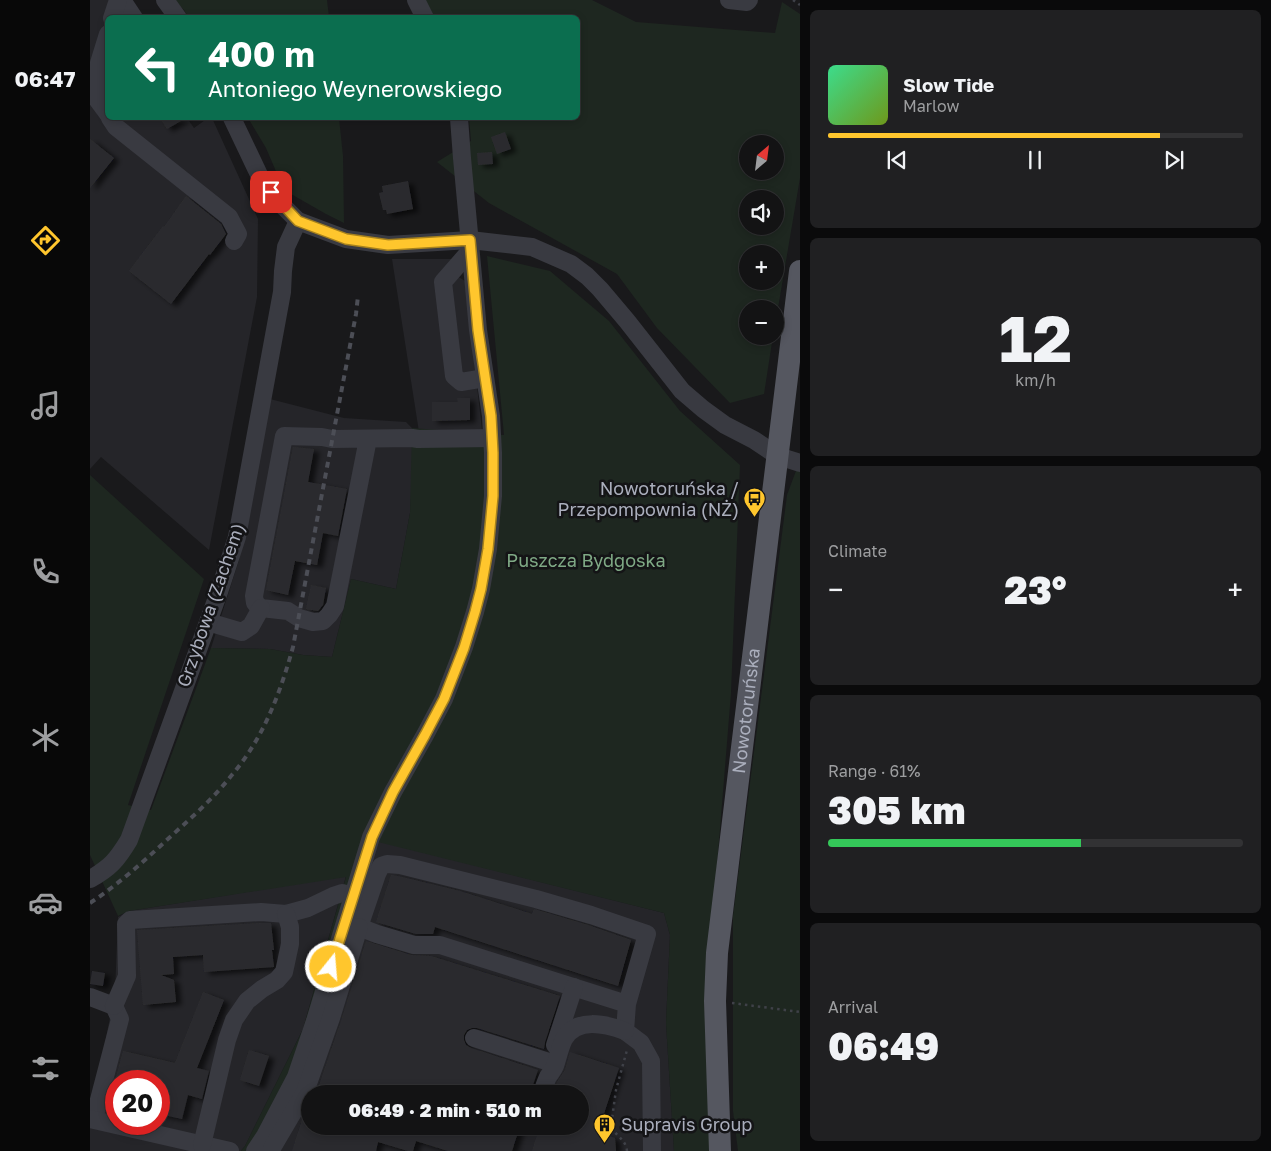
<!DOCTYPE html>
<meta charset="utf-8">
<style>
body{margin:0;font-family:"Golos Text",sans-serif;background:#202022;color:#f1f3f6;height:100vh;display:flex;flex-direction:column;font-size:19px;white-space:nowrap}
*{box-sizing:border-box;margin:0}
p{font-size:16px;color:#9d9ea0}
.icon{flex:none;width:28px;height:28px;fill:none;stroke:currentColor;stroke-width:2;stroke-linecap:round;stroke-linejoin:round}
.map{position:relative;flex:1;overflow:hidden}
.panel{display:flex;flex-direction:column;gap:10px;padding:10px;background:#0a0a0b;width:471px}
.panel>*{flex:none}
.top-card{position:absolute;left:15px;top:15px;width:475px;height:105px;border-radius:8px;box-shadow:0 2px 8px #0003,0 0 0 1px #323234;background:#0b6e4f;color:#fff;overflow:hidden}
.needle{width:32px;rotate:28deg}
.controls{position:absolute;left:649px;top:135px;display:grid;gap:10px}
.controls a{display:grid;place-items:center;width:45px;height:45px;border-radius:50%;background:#131314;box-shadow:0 2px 8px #0003,0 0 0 1px #323234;font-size:25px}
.speed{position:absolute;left:15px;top:1070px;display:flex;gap:10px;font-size:25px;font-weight:700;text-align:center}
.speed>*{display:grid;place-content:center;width:65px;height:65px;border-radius:50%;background:#131314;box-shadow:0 2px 8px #0003,0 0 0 1px #323234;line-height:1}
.speed .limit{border:8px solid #d22;background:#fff;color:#111}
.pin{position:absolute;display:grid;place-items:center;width:42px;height:42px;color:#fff;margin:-21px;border-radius:10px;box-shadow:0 2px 8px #0006}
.me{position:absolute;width:55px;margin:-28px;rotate:17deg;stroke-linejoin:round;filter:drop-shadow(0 0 4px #0008)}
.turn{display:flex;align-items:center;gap:18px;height:105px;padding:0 20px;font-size:22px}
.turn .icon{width:65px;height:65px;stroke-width:2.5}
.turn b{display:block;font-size:35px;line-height:42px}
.big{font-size:38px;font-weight:800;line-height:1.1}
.panel .widget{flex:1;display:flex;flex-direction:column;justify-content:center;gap:8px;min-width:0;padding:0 18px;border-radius:8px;background:#202022}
.panel .dial{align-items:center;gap:0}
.dial b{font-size:65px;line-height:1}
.song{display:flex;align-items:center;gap:15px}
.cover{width:60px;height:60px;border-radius:8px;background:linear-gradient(135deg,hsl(150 70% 55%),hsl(80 70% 35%))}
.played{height:5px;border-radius:2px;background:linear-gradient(90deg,#ffc62d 80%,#323234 80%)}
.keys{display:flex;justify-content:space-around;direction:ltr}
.heat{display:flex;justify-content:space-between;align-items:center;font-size:28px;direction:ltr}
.charge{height:8px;border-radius:4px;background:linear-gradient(90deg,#34c759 61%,#323234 0)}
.trip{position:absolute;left:211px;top:1085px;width:288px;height:50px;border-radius:25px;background:#131314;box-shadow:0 2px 8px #0003,0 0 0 1px #323234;font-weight:800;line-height:50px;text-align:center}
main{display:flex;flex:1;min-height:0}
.menu{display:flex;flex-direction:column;width:90px;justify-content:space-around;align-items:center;background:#080808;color:#9d9ea0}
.menu .icon{width:35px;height:35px}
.menu .on{color:#ffc62d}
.menu b{font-size:22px;color:#f1f3f6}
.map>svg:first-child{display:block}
</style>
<main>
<nav class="menu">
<b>06:47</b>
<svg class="icon on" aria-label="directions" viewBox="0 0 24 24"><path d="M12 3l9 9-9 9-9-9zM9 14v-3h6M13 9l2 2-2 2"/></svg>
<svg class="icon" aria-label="music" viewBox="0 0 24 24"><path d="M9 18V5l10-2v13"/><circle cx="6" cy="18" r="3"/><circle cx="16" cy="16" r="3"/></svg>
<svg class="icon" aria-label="phone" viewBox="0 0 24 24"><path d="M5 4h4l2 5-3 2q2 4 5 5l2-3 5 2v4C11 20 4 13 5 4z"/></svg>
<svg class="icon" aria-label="climate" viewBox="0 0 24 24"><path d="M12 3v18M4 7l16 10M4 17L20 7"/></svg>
<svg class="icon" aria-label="car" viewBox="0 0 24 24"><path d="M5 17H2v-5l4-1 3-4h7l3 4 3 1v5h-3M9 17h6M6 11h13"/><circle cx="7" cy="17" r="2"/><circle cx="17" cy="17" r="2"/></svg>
<svg class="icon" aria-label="filters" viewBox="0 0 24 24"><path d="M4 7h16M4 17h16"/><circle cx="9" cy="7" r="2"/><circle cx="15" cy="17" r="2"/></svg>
</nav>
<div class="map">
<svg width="710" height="1151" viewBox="0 0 710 1151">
<defs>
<filter id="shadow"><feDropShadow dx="5.5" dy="3" stdDeviation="2.5" flood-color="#0009"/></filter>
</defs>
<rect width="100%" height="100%" fill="#19191b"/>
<g fill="#252529" fill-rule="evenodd">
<path d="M0,0h21l20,17 -23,1v100h79l7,10 14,-10h4l46,101 -1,78 -48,253 -108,-93 -11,12z"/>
<path d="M302,259h62l3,17 8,5 17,149 -63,2z"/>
<path d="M180,399l74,19 62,4 6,6v50l-2,35 -14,76 -45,-10 -19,78 -29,-2 -33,-6 -59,-1 28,-88z"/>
<path d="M288,841l286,72 6,22 -4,88 8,128h-410zM220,1094h270v32h-270z"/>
<path d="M256,876l-43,153 -58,117 -4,5h-151v-32l25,-127 3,-75 11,-6zM26,1081h43v43h-43z"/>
</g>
<g fill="#1e2720" fill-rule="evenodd">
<path d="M84,0h153l2,17h-141l-4,-7z"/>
<path d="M335,0h167l44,22 139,11 7,-31 18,12v164l-25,148v-17h-27v27h25l-9,58 -34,9 -73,-75 -40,-54 -128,-71 -52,-41 34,-21 -2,-23h109v-100l-144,-1zM658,144h27v27h-27zM658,199h27v27h-27zM658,254h27v27h-27z"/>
<path d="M158,118h91l4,38 1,67 -18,-9 -42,-24 -18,-42z"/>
<path d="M397,256l63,15 59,50 71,90 60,54 -9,228 -17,210 -5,248h-35l-8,-128 4,-88 -6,-22 -286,-71 -114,309h-23l4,-5 58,-117 43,-152 -217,34 -11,5 -28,-61v-380l114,104 -76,226 23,5 60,-162 59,1 33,6 29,2 19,-78 45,10 14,-76 2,-85 92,7z"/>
<path d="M710,460v691h-62l-5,-40v-195l54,-421z"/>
</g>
<g fill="#2c2c2f" filter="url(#shadow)">
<path d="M70,118h26l-19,11z"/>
<path d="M415,132l6,17 -14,5 -6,-17z"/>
<path d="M0,139l24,19 -24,30z"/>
<path d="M402,152l1,12 -15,1 -1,-12z"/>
<path d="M318,181l5,28 -26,5 -1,-4h-3l-4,-17 4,-1 -1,-6z"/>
<path d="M96,196l35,28 5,10 -16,21 -1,-1 -38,50 -42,-33 34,-45 1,1z"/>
<path d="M367,398h13v22l-38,1v-19h26z"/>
<path d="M203,447l21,2 -6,33 39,7 -9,47 -15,-3 -6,32 -22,-4 -7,34 -22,-5z"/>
<path d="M221,585l15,3 -3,17 -5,6 -12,-2z"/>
<path d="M301,875l7,1 62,15 72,23 2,-5 54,16 43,15 -13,46 -183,-59 -2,7h-17l-40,-12z"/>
<path d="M171,923h10l3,27h-2l2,17 -70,5 -1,-17 -30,2 1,17 -13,1 13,5 2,22 -33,3 -6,-75z"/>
<path d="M276,941l45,14 20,1 129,40 -15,46 -1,7 -67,-21h-5l-5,2 -3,5v5l2,5 5,3 67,22 -8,24h-214l25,-73z"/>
<path d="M2,971l13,2 -2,13 -13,-2z"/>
<path d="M113,992l21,8 -27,68 12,3 -7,28 -14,-4 -6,24 -23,-5v-33h-44l8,-30 52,12z"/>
<path d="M159,1050l20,6 -10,30 -19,-6z"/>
<path d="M480,1052l49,16 -21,64 17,6 1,13h-84l8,-25h40v-32h-27l4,-12 8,-12z"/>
<path d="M220,1104v22h210l-8,25h-64l-32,-10 -3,10h-5l-30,-9 -2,9h-84l12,-37z"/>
</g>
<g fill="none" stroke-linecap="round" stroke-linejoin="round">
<g stroke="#3f4148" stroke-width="2.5" stroke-dasharray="2.5 4" stroke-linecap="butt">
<path d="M703,0l7,5"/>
<path d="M642,1003l68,9"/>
<path d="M537,1151c-1,-12 -12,-15 -16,-25l5,-36 11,-40"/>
</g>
<g stroke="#393a41" stroke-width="18">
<path d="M32,0l12,18"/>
<path d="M75,0l13,18"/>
<path d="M326,0l9,18"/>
<path d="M639,0l18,2 2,-2"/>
<path d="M22,18l6,-18"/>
<path d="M18,34l-9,29 -2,36 11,15"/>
<path d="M20,118l6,9 113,90 9,17 -4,7"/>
<path d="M142,118l30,63 17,21 19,19 48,18 42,6 82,-5 62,7 39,17 16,12 13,13 27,32 55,70 21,18 22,16 29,15 24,16 22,7"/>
<path d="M380,251l-27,31 11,94 7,6 24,-4"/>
<path d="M278,439l-33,167 -6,9 -6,6 -10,1 -14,-4 -11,-7 -27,-3 -6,-5 -1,-7 30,-160 38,1 10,2 80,-1 6,1 74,-1"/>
<path d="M118,622l34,10 9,-6 10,-18"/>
<path d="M0,879c20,-11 27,-19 39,-39l90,-248 18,-55 45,-245 1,-21 3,-24 12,-26"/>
<path d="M0,997l24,9 6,13 -26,100"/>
<path d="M537,1004l-187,-59h-26l-37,-11 -18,-7 18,-53 4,-8 6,-2 13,1 136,34 55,16 56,19 -20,70 -2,27 16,12 10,18 1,90"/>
<path d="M24,1006l13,-30 -1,-52 4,-4 131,-8 25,2 22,-6 25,-12 9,-3 11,3"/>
<path d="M384,1038l75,24"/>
<path d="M465,1045l19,-58"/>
<path d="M452,1094c1,-5 3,-10 5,-15 2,-5 6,-8 8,-13 3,-9 5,-19 9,-27 13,-22 41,-15 61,-8"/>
<path d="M0,1119l140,32"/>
<path d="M112,1145l25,-105 7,-20 13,-19 15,-12 15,-9 7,-8 6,-28v-17l-4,-13"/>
<path d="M165,1151l10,-15 31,-59 19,-56 56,-184 22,-45 32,-57 19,-36 20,-52 11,-35 6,-23 7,-40 5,-53v-43l-2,-37 -13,-86 -16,-172 -3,-40"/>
<path d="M182,1151v-3l33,-56 26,-74 28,-91"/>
</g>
<path stroke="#555760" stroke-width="22" id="s1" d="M630,1151l-5,-150 2,-48 83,-682"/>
<path stroke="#4c4e56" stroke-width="4" stroke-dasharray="6 5" stroke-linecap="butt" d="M0,903c29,-19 54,-42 79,-65 22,-20 44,-39 62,-62 32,-37 49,-82 62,-129l63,-333 2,-18"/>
</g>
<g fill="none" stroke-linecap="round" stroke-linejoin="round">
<defs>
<path id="route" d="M181,192l27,29 48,18 42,6 82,-5 8,90 13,86 2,37v43l-5,53 -7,40 -6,23 -11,36 -20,51 -19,36 -32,57 -21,45 -41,130"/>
</defs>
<use href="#route" stroke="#a6811d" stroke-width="12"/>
<use href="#route" stroke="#ffc62d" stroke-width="9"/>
</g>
<defs>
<symbol id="bus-pin" viewBox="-11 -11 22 30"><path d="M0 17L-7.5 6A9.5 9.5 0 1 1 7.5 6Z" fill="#ffc62d" stroke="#141416"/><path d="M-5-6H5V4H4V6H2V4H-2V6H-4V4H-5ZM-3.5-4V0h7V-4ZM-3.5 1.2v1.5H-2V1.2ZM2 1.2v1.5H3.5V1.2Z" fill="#111"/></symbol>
<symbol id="building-pin" viewBox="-11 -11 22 30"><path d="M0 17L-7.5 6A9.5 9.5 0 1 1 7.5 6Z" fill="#ffc62d" stroke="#141416"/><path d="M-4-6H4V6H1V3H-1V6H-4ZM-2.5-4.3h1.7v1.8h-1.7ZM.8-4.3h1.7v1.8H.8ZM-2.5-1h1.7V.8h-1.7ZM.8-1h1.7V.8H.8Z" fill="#111"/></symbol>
</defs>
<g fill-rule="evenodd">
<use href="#bus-pin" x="652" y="486" width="25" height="34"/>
<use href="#building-pin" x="502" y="1112" width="25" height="34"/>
</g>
<g text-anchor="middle" stroke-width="5" stroke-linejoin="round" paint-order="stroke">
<g font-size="18" fill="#aaaebc" stroke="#141416" text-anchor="end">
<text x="649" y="495">Nowotoruńska /<tspan x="649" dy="21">Przepompownia (NŻ)</tspan></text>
<text x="531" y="1131" text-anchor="start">Supravis Group</text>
</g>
<g font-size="18" fill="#7fa985" stroke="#141416">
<text x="496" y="567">Puszcza Bydgoska</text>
</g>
<g font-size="18" fill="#aaaebc" stroke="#141416">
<text transform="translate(121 605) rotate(-71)" y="6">Grzybowa (Zachem)</text>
<text dy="6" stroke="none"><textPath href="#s1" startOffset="442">Nowotoruńska</textPath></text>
</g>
</g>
</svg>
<div class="controls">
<a><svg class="needle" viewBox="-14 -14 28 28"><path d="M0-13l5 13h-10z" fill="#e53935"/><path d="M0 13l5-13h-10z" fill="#9d9ea0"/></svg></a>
<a><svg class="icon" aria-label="sound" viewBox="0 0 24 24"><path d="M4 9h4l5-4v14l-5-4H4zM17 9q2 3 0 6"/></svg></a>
<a>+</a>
<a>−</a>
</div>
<div class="speed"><div class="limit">20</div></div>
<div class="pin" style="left:181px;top:192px;background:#d93025"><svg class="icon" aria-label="arrive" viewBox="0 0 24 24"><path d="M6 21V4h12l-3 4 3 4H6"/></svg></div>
<svg class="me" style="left:241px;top:967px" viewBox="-20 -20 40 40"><circle r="17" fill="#ffc62d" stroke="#fff" stroke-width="3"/><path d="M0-11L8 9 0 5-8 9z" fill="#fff"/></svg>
<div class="trip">06:49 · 2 min · 510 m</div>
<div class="top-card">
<div class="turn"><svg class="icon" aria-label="left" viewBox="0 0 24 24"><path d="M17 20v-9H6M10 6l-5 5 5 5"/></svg><div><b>400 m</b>Antoniego Weynerowskiego</div></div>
</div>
</div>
<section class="panel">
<div class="widget">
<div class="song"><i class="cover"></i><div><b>Slow Tide</b><p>Marlow</p></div></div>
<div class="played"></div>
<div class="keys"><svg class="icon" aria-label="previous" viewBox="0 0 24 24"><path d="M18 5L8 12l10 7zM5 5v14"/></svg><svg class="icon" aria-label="pause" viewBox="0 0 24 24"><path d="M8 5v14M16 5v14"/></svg><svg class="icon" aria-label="next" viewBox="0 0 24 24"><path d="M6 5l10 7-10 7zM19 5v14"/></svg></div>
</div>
<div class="widget dial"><b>12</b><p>km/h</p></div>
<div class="widget"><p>Climate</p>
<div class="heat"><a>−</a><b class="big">23°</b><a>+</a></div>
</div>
<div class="widget"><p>Range · 61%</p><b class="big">305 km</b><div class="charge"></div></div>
<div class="widget"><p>Arrival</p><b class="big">06:49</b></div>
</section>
</main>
